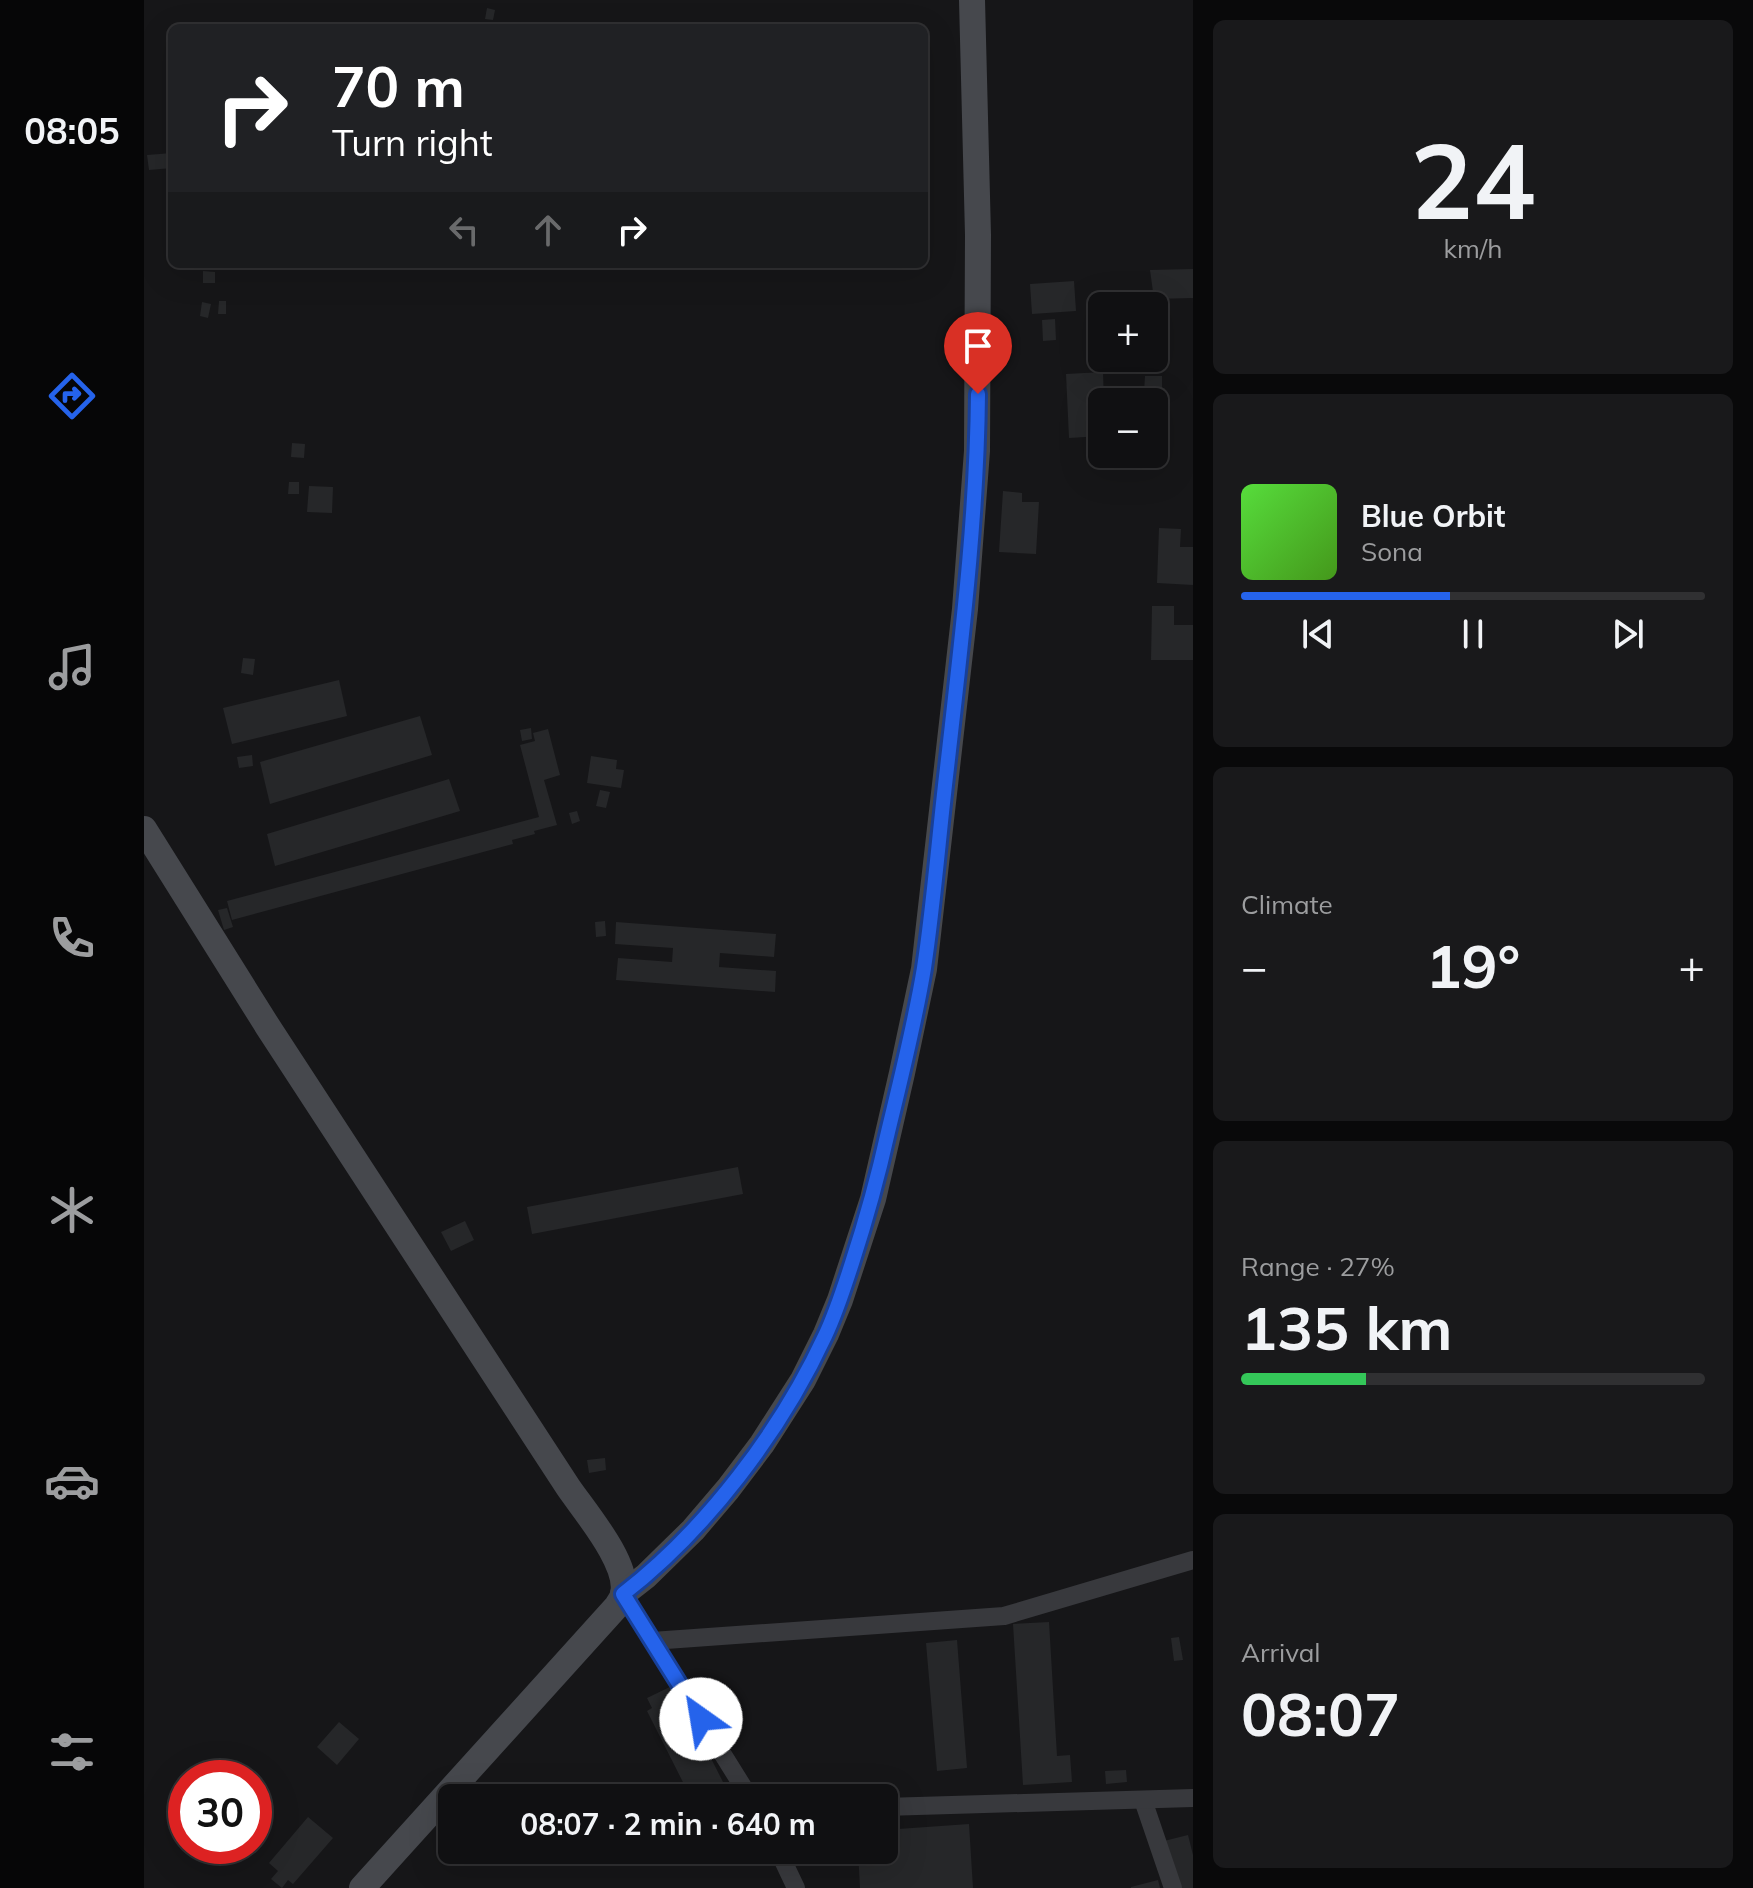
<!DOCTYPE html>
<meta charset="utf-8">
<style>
body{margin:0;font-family:Mulish,sans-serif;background:#19191b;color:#f1f3f6;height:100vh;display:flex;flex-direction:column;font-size:30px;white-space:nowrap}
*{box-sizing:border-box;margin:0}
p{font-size:26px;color:#9c9d9f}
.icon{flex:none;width:44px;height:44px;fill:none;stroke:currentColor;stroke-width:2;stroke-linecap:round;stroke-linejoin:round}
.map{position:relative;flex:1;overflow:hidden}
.sheet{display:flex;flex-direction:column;gap:20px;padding:20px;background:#09090a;width:560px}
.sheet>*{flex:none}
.guide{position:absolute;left:24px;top:24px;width:760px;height:244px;border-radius:12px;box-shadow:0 8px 32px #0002,0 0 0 2px #303032;background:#202124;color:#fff;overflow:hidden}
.tools{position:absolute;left:944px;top:292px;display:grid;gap:16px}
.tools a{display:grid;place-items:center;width:80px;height:80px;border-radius:12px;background:#101012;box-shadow:0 8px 32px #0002,0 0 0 2px #303032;font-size:40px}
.speed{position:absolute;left:24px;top:1760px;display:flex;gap:16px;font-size:40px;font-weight:700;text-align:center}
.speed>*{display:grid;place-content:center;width:104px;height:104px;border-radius:50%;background:#101012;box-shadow:0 8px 32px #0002,0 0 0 2px #303032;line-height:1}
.speed .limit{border:12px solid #d22;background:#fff;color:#111}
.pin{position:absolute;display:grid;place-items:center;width:68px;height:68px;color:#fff;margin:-82px -34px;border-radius:50% 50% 50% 0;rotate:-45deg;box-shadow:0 0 8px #0007}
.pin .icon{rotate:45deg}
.me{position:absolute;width:88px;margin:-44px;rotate:328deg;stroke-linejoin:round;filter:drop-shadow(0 0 6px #0008)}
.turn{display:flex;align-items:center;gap:28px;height:168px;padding:0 32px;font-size:36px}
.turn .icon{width:104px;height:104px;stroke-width:2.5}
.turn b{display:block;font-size:56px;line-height:68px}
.lanes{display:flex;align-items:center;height:76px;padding:0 32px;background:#0003;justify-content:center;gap:40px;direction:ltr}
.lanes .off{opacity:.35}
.big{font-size:60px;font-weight:700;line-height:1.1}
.sheet .widget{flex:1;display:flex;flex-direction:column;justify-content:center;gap:12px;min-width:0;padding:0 28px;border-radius:12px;background:#19191b}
.sheet .dial{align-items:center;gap:0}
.dial b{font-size:104px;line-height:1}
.song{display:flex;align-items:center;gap:24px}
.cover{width:96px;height:96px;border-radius:12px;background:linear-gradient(135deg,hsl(110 70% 55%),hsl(100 70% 35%))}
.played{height:8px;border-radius:4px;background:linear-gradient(90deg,#2563eb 45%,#303032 45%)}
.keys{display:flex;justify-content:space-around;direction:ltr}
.heat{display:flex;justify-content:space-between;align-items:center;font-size:44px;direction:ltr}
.charge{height:12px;border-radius:6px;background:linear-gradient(90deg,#34c759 27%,#303032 0)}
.trip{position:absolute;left:294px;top:1784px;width:460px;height:80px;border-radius:12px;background:#101012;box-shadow:0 8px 32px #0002,0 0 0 2px #303032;font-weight:700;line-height:80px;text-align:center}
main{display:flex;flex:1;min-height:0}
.tabs{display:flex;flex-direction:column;width:144px;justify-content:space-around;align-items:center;background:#060607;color:#9c9d9f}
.tabs .icon{width:56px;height:56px}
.tabs .selected{color:#2563eb}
.tabs b{font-size:36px;color:#f1f3f6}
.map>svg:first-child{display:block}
</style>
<main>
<nav class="tabs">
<b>08:05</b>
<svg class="icon selected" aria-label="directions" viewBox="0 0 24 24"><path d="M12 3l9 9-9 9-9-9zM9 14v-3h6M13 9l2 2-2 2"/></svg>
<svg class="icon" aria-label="music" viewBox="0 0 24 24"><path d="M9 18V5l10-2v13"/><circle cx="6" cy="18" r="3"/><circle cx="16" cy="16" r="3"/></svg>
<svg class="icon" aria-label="phone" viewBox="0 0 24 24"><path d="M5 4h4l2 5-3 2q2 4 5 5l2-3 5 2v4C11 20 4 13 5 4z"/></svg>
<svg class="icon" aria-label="climate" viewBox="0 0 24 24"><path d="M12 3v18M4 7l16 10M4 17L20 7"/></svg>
<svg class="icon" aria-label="car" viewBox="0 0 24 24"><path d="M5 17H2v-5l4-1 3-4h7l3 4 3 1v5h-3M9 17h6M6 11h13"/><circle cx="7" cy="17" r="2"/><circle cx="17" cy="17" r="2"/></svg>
<svg class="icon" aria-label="filters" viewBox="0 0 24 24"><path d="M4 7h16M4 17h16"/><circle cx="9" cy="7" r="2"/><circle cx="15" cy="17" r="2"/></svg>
</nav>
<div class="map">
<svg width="1049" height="1888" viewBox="0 0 1049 1888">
<rect width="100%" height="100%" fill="#161618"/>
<g fill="#262729">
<path d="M343,8l8,2 -2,10 -8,-1z"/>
<path d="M28,153v15l-23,2 -2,-15z"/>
<path d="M1049,269v29l-39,1 -4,-29z"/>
<path d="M59,271l12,1v11h-12z"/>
<path d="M930,281l2,30 -44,3 -2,-30z"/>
<path d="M75,301h7v13h-8z"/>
<path d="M58,302l9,2 -3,14 -8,-2z"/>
<path d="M911,319l1,21 -13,1 -1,-21z"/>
<path d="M959,372l1,30h-2v34l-33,2 -3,-64z"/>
<path d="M1001,376h17v16h-18z"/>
<path d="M148,443l13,1 -1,14 -13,-1z"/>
<path d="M145,482h10v12h-11z"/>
<path d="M165,486l24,1 -1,26 -25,-1z"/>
<path d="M859,491l19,2v9h17l-3,52 -37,-2z"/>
<path d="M1015,528l22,1 -1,18h13v38l-36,-2z"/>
<path d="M1008,606h22v19h19v35h-42z"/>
<path d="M99,658l12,1 -2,16 -12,-2z"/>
<path d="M195,680l8,36 -115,28 -9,-36z"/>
<path d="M276,716l12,39 -162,49 -10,-42z"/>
<path d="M387,728l1,11 -10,2 -2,-11z"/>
<path d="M404,729l12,46 -16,5 13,45 -23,6 1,3 -23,6 1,4 -281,76 -5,-19 312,-84 -19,-72 15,-4 -2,-8z"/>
<path d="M108,755l1,11 -14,2 -2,-11z"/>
<path d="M447,756l26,4 -1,9 8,1 -3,18 -34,-5z"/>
<path d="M305,779l11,32 -185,55 -8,-32z"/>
<path d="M456,790l10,2 -4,16 -10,-2z"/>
<path d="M433,811l3,10 -8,3 -3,-11z"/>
<path d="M83,908l6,19 -9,3 -6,-20z"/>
<path d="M461,921l1,15 -10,1 -1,-15z"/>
<path d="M472,922l160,12 -2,23 -54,-4 -1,14 57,4 -1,21 -159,-12 2,-22 54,4 1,-14 -58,-4z"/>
<path d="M594,1167l5,27 -211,40 -5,-27z"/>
<path d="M321,1221l9,19 -23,11 -10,-19z"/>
<path d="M461,1458l1,12 -17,3 -2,-13z"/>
<path d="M905,1622l8,134 13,-1 2,27 -49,3 -10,-161z"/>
<path d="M1035,1637l4,23 -9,1 -3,-23z"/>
<path d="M813,1640l10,128 -30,3 -11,-128z"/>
<path d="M530,1685l51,101 -24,12h-10l-44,-87 5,-3 -5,-10z"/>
<path d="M195,1722l20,17 -22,26 -20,-18z"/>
<path d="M982,1770l1,12 -21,2 -1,-13z"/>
<path d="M164,1817l25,21 -40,46 -5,-4 -6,8 -11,-9 7,-8 -9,-8z"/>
<path d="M825,1824l4,64h-113l-2,-38h26v-20z"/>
<path d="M1044,1835l5,20v33h-18l-11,-47z"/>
<path d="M1014,1880l2,8h-29v-1z"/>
</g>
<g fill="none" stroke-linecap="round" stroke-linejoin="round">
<g stroke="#38393d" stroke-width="18">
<path d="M479,1594l127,204"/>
<path d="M508,1641l352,-25 189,-56"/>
<path d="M999,1800l30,88"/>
<path d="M740,1807l309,-9"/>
<path d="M634,1850l18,38"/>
</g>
<g stroke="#46484d" stroke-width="26">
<path d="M0,829l124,198 300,460c17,25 62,77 55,107 -1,5 -4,8 -6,12l-255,282"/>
<path d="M479,1594l23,-18 47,-46 35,-41 34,-45 41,-64 23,-46 14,-34 33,-101 29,-126 22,-104 41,-360 12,-158 1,-216 -6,-235"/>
</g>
</g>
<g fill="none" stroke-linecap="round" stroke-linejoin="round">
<defs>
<path id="route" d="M557,1719l-78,-125c83,-64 158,-163 202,-258 11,-23 19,-48 27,-73 14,-43 26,-86 36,-131 13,-54 27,-109 36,-164 10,-66 15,-134 23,-200 14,-124 30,-249 31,-374"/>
</defs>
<use href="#route" stroke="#184099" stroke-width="20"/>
<use href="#route" stroke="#2563eb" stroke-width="14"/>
</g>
</svg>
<div class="tools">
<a>+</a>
<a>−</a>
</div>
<div class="speed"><div class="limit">30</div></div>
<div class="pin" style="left:834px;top:394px;background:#d93025"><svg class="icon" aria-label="arrive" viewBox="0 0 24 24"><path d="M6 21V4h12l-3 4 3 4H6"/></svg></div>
<svg class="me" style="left:557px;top:1719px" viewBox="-20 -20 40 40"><circle r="19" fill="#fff"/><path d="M0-13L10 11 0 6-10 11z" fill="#2563eb"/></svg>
<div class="trip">08:07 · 2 min · 640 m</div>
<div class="guide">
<div class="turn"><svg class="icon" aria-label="right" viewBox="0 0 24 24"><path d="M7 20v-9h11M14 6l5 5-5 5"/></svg><div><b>70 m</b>Turn right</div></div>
<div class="lanes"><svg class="icon off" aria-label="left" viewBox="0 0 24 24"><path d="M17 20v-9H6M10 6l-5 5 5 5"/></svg><svg class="icon off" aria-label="ahead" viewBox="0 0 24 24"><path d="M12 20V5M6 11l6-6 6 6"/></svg><svg class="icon" aria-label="right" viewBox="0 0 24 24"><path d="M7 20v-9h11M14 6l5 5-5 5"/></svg></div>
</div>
</div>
<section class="sheet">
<div class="widget dial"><b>24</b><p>km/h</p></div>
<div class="widget">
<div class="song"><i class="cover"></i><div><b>Blue Orbit</b><p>Sona</p></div></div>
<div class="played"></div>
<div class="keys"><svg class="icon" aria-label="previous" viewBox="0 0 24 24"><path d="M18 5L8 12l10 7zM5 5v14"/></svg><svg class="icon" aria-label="pause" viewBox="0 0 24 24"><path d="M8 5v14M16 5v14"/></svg><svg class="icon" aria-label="next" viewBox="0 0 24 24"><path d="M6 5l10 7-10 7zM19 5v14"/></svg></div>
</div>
<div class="widget"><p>Climate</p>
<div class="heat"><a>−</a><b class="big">19°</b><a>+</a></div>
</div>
<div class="widget"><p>Range · 27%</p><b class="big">135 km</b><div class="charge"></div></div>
<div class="widget"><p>Arrival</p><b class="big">08:07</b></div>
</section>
</main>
